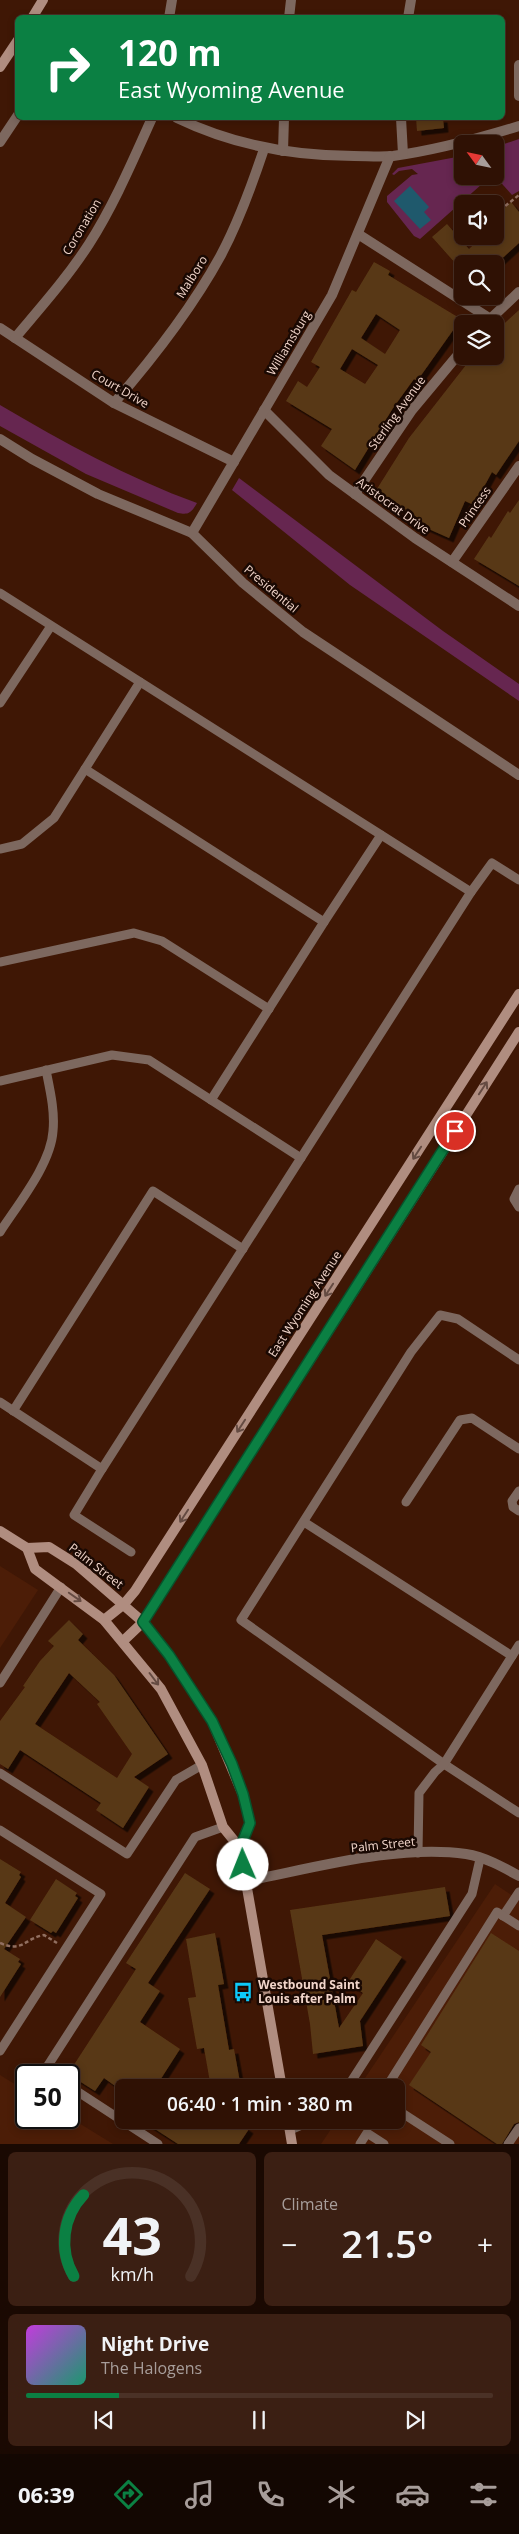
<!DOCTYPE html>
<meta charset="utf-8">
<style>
body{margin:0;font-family:"Open Sans",sans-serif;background:#3b1f13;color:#f1f3f6;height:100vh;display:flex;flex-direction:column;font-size:19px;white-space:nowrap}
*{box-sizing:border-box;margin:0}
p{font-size:16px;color:#a79d9a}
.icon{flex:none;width:28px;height:28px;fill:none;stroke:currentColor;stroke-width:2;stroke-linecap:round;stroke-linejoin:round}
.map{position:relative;height:2144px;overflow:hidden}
.sheet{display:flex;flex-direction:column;gap:8px;padding:8px;background:#1a0902;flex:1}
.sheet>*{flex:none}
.hud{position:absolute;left:15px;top:15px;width:490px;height:105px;border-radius:8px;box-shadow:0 2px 8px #0003,0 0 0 1px #4a3126;background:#0b8043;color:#fff;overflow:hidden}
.needle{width:32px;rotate:303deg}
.tools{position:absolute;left:454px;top:135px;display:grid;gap:10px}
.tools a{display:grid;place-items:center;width:50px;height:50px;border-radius:8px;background:#2f1104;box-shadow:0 2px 8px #0003,0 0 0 1px #4a3126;font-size:25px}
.speed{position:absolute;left:15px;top:2064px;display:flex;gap:10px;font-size:25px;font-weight:700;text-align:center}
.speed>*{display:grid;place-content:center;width:65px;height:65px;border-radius:50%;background:#2f1104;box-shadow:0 2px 8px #0003,0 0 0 1px #4a3126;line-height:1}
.speed .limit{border:2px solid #111;border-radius:8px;background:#fff;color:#111}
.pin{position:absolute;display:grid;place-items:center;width:42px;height:42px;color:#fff;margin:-21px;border:2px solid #fff;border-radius:50%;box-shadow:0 1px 5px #0007}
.me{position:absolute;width:55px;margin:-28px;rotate:359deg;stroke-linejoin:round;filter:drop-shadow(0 0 4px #0008)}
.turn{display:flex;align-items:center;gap:18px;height:105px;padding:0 20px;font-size:22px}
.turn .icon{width:65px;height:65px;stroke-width:2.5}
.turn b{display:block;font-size:35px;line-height:42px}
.big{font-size:38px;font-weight:600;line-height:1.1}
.sheet .tile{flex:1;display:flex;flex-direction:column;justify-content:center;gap:8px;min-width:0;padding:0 18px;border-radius:8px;background:#3b1f13}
.sheet .dial{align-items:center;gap:0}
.dial svg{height:130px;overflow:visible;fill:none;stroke:#4a3126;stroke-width:7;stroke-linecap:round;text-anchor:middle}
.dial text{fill:#f1f3f6;stroke:none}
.song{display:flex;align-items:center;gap:15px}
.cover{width:60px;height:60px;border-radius:8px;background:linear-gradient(135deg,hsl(290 70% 55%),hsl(160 70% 35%))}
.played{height:5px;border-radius:2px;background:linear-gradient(90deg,#0b8043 20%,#4a3126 20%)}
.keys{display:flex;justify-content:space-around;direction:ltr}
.heat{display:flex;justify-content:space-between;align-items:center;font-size:28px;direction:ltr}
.sheet .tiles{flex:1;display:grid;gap:8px;grid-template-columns:1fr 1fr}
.tile:last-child{grid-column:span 2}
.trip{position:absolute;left:115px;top:2079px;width:290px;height:50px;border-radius:8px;background:#2f1104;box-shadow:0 2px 8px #0003,0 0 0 1px #4a3126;font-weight:600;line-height:50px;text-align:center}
.dock{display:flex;height:80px;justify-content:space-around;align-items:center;background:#130702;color:#a79d9a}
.dock .icon{width:35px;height:35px}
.dock .current{color:#0b8043}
.dock b{font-size:22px;color:#f1f3f6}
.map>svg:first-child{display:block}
</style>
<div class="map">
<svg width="519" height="2144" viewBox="0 0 519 2144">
<defs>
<filter id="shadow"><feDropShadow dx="4.5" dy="4.5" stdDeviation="0" flood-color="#0009"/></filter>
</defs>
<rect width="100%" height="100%" fill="#3f1705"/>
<g fill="#4c1d07">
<path d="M0,1566l38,24 -38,58z"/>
<path d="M495,1884l24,16v244h-198l16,-24h59v-32l-37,-1z"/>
<path d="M0,2075l26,16v27l43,-1 44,27h-113z"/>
</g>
<g fill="#662650">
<path d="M519,139v52l-7,4 -17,-19v-29z"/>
<path d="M462,156v20h29l-71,63 -6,-3 -27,-34v-6l25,-21 6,-1 -6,-5 -13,2 -5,4 -2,-1 6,-6z"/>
<path d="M0,405c63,37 128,73 197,98 -6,10 -8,12 -19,10l-92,-39 -86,-48z"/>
<path d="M239,478l204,153 76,53v17l-169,-116 -118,-95z"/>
</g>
<path fill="#1f596c" d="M410,186l19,21 -5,5 7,8 -11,9 -26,-28z"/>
<g fill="#593816" fill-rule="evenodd" filter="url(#shadow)">
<path d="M416,118h27l1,10 -27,3z"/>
<path d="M511,202l8,10v31l-23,21h-40l-24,-27 15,-13 22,25 14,-13h12v-19z"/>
<path d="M374,262l16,9 -2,4 73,44 -44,62 -3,-2 -21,29 -38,62 -34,-24 11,-17 -46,-28 12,-20 9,6 13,-20 -9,-5 41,-72 4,2zM376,314l24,16 -15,24 -24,-16zM352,349l26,16 -13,19 -25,-15z"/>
<path d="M519,310v131l-23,34 -4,-3 -18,33 -9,-4 -16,37 -36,-16 1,-4 -39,-26 34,-54 64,-82h22v-24z"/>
<path d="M519,500v86l-45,-27 15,-23 2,2 17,-27 2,2z"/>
<path d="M69,1620l14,14 -5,6 36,35 54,79 -34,23 15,10 -26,41 -27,-18 5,-7 -81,-53 -12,19 -8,-5v-43l25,-34 -2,-1 17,-25 14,-15 -6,-5zM69,1673l31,29 -3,2 35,50 -15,24 -82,-54z"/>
<path d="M0,1859l21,13 -2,3 2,2 -16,26 21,14 -22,32 16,10 -2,3 3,2 -21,33z"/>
<path d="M185,1873l25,16 -62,94 12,8 -20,31 40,27 -25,39h-37l-14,-10 -9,13 -27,-17 68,-105 -10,-6z"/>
<path d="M56,1879l21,14 -2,3 3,2 -22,35 -3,-2 -2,2 -21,-13z"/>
<path d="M445,1887l5,29 -128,19 17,93 24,-35 -15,-11 28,-43 26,18 -42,64 3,25 -50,8 -3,-30 -20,-114z"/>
<path d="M215,1933l9,51 -6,1 11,65 5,-1 7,39h-30l-7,-40 -7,1 -9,-51 8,-1 -10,-58z"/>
<path d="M491,1933l28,18v171l-5,2 -12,20h-5l-88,-59 22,-33 -10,-7z"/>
<path d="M141,2120h55l14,9 6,-9h20l13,9 -10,15h-61z"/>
</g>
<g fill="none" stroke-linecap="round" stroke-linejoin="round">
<g stroke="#916f60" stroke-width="2.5" stroke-dasharray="4 2.5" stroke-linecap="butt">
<path d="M495,214l24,-19"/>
<path d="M464,241l6,-5"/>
<path d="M0,1943c23,10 25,-5 44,-8l13,8"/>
</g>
<g stroke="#7d685f" stroke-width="9">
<path d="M0,593l471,299 -369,577 -102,-67"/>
<path d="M0,703l51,-77"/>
<path d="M85,769l239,153 -113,178"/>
<path d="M0,849l22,-5 32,-26 86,-136"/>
<path d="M471,892l21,-29 27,17"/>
<path d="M324,922l57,-87"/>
<path d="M0,962l134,-29 28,8 107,68"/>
<path d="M0,1081l112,-26 37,5 152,98"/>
<path d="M519,1189l-5,10 5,8"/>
<path d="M0,1232c18,-28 51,-68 53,-101 2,-20 -3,-41 -7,-61"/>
<path d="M519,1360l-61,-41 -18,-4 -29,37 -170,268 203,144 75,49"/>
<path d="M13,1411l140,-220 90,58"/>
<path d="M102,1469l-28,46 57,37"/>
<path d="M519,1491l-7,10 1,6 6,4"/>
<path d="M406,1502l54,-82 12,-2 47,31"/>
<path d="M304,1522l208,134"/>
<path d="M0,1683l61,-96"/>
<path d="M0,1773l127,81 49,-74 26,-15"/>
<path d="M0,1830l101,64 -101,157"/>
<path d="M418,1853l1,-60 16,-21 9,-8 75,-119"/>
<path d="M503,1916l16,-24"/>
<path d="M53,2075l-8,-5 150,-233 28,-10"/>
<path d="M69,2086l89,58"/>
<path d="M347,2088l125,-194 8,-35"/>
<path d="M386,2088l111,-176 22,14"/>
<path d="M396,2109l54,35"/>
<path d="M290,2130l23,-10"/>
<path d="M360,2144l7,-11 17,11"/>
<path d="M508,2144l11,-16"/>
</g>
<g stroke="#7d685f" stroke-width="10">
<path d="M169,18l3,-18"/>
<path d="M289,18l2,-18"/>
<path d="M408,18l3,-18"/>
<path d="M519,65v31"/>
<path d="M177,118c56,27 115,38 177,38 13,0 26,1 39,0 43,-6 84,-17 126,-30"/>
<path d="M401,118l2,36"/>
<path d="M0,142l18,-27"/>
<path d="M283,151l1,-33"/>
<path d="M358,234l131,84"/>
<path d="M485,324l34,-32"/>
<path d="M0,328l114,75 120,59"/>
<path d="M15,338c26,-31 52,-60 74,-94 25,-39 44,-84 63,-126"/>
<path d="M114,403c40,-46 78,-95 107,-148 18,-34 31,-70 43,-106"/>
<path d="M264,410l65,65 86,63 104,68"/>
<path d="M0,439l32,20 66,35 94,39 51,50 60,49 216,143"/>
<path d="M355,494l57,-84 50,-60"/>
<path d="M192,533l140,-238 58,-139"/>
<path d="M452,562l67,-96"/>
<path d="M247,1881c67,-13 152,-37 219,-27 19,3 37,13 53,22"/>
</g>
<g stroke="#b08d80" stroke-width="10">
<path d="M32,18l11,-18"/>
<path d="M0,67l18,-27"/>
<path d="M0,1531l27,17 22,-1 27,17 67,58 26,33 43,66 31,74 7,28 -10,25"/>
<path d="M27,1548l8,21 69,51 57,69 41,76 21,62 17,21 42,240"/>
<path d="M104,1620l20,-16 11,-13 384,-597"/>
<path d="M123,1641l20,-19 376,-590"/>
<path d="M288,2120l4,24"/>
</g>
</g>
<defs><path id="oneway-shaft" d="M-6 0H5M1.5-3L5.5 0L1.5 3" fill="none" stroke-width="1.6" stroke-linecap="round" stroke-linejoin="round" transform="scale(1.25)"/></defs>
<g stroke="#654b42">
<use href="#oneway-shaft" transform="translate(483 1088) rotate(-57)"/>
<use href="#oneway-shaft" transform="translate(417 1153) rotate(123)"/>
<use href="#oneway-shaft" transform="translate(329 1290) rotate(123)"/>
<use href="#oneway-shaft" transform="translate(241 1426) rotate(123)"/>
<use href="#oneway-shaft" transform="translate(184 1516) rotate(123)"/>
<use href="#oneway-shaft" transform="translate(75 1597) rotate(35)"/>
<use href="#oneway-shaft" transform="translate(154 1679) rotate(53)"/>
</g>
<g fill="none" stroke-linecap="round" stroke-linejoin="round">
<defs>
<path id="route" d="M243,1865l-3,-17 10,-25 -7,-29 -11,-30 -20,-43 -43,-66 -26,-33 312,-491"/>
</defs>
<use href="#route" stroke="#07532c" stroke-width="12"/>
<use href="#route" stroke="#0b8043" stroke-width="9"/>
</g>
<defs>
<symbol id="bus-bare" viewBox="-9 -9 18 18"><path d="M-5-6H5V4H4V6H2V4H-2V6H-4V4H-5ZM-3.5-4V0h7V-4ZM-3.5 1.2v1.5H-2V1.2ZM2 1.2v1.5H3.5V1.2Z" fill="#0dcafa" stroke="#1a0903" stroke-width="2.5" paint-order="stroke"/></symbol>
</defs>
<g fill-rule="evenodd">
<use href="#bus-bare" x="229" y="1978" width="28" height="28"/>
</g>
<g text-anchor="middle" stroke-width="5" stroke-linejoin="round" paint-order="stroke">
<g font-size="12" fill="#f2d6cb" stroke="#1a0903">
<text transform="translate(82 227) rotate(-59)" y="4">Coronation</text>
<text transform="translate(192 277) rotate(-58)" y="4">Malboro</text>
<text transform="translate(289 343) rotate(-59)" y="4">Williamsburg</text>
<text transform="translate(120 389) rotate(30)" y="4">Court Drive</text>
<text transform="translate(397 413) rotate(-54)" y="4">Sterling Avenue</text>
<text transform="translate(393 506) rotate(36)" y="4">Aristocrat Drive</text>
<text transform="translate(475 507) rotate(-55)" y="4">Princess</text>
<text transform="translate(271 589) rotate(40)" y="4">Presidential</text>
<text transform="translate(305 1304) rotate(-57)" y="4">East Wyoming Avenue</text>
<text transform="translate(96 1566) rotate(38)" y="4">Palm Street</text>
<text transform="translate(383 1845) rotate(-6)" y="4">Palm Street</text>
</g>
<g font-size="12" font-weight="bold" fill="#f2d6cb" stroke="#1a0903" text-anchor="start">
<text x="258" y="1989">Westbound Saint<tspan x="258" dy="14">Louis after Palm</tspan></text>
</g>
</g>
</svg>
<div class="tools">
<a><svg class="needle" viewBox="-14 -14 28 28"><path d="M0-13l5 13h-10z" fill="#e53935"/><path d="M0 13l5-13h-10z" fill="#a79d9a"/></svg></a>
<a><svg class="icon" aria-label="sound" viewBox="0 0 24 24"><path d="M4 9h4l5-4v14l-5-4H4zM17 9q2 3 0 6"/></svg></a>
<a><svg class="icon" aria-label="search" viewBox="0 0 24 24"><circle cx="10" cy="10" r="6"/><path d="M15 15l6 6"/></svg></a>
<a><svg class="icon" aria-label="layers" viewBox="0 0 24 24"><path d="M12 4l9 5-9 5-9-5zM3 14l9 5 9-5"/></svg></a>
</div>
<div class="speed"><div class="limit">50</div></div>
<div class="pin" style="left:455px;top:1131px;background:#d93025"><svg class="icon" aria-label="arrive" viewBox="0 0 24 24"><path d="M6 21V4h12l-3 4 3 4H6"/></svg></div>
<svg class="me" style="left:243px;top:1865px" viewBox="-20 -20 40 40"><circle r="19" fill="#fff"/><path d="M0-13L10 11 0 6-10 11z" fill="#0b8043"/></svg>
<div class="trip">06:40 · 1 min · 380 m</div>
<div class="hud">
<div class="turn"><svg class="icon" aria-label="right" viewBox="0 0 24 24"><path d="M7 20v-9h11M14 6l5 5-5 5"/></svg><div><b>120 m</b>East Wyoming Avenue</div></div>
</div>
</div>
<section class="sheet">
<div class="tiles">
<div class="tile dial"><svg viewBox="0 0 100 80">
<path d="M14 69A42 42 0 1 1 86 69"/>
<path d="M14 69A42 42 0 0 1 20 19" stroke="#0b8043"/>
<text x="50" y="56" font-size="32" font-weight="700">43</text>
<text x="50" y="72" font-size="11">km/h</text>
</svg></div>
<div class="tile"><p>Climate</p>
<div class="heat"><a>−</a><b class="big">21.5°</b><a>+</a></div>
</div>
<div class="tile">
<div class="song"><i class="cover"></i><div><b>Night Drive</b><p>The Halogens</p></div></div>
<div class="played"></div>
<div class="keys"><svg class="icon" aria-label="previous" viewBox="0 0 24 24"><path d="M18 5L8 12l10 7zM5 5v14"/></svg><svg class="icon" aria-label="pause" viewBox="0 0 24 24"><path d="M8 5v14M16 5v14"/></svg><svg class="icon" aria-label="next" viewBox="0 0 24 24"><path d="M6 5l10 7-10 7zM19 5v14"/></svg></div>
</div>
</div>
</section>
<nav class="dock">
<b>06:39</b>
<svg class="icon current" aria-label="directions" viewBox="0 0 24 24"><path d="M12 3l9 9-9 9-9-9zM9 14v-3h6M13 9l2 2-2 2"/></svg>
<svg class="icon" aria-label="music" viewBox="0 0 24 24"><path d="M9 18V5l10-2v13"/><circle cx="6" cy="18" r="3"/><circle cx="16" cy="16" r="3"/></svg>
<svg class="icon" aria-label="phone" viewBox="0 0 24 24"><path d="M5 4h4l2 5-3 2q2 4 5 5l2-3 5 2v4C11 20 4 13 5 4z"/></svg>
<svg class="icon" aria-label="climate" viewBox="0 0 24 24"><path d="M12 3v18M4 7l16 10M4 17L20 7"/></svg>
<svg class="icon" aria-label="car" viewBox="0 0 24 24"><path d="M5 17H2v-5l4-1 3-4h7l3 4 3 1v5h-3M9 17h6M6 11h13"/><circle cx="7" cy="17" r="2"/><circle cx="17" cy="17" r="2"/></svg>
<svg class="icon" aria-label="filters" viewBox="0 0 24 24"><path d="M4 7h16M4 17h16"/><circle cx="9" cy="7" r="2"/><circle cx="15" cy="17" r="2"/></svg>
</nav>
